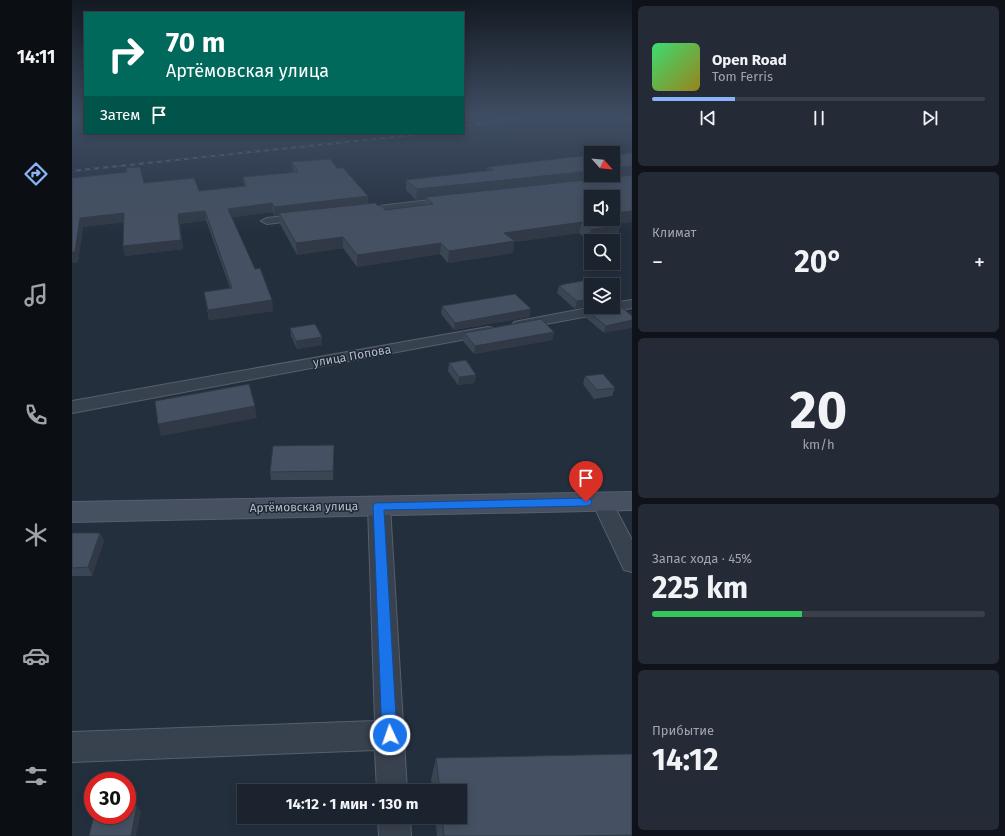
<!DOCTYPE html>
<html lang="ru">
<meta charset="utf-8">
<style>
body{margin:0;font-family:"Fira Sans",sans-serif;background:#242b36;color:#f1f3f6;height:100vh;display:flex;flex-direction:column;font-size:15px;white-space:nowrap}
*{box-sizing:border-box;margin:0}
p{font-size:13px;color:#a0a4aa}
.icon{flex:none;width:22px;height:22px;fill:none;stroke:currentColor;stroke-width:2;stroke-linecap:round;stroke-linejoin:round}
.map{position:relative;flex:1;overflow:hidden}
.sheet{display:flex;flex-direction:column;gap:6px;padding:6px;background:#0f1319;width:373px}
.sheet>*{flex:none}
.top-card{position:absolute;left:12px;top:12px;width:380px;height:122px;border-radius:0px;box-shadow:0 2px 10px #0003,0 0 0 1px #39404a;background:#00695c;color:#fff;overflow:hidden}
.needle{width:26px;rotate:117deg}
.buttons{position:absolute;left:512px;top:146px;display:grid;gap:8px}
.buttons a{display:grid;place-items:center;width:36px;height:36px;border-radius:0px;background:#1b232e;box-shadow:0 2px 10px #0003,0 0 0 1px #39404a;font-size:20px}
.speed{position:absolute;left:12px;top:772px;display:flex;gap:8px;font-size:20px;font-weight:700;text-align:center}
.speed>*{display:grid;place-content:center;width:52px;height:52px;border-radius:50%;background:#1b232e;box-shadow:0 2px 10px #0003,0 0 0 1px #39404a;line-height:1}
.speed .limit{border:6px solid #d22;background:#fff;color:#111}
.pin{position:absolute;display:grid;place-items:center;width:34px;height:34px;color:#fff;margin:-41px -17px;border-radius:50% 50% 50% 0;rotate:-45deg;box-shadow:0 0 4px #0007}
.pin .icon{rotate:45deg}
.me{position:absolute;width:44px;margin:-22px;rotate:357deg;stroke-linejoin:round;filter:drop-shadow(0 0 3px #0008)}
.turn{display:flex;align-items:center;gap:14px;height:84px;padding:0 16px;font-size:18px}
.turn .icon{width:52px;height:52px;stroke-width:2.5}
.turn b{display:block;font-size:28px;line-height:34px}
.then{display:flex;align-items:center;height:38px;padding:0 16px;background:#0003;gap:8px;font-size:15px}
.big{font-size:30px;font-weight:700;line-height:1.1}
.sheet .widget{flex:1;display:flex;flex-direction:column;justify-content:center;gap:6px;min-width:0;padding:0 14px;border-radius:6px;background:#242b36}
.sheet .dial{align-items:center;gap:0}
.dial b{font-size:52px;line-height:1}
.song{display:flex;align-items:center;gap:12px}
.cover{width:48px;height:48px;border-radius:6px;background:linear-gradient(135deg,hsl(140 70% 55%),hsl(50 70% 35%))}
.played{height:4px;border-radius:2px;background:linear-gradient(90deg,#8ab4f8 25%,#39404a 25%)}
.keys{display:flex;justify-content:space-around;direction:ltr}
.heat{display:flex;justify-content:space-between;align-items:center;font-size:22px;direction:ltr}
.charge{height:6px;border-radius:3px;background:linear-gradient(90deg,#34c759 45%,#39404a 0)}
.trip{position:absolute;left:165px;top:784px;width:230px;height:40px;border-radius:0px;background:#1b232e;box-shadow:0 2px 10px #0003,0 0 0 1px #39404a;font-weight:700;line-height:40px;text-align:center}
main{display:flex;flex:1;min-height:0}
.tabs{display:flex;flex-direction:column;width:72px;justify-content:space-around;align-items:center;background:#0b0e12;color:#a0a4aa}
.tabs .icon{width:28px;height:28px}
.tabs .active{color:#8ab4f8}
.tabs b{font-size:18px;color:#f1f3f6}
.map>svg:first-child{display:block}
</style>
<main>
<nav class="tabs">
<b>14:11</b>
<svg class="icon active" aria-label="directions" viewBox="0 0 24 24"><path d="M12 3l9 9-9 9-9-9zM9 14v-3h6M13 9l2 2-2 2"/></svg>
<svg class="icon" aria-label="music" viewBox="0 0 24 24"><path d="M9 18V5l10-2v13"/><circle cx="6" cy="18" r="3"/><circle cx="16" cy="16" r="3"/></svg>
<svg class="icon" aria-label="phone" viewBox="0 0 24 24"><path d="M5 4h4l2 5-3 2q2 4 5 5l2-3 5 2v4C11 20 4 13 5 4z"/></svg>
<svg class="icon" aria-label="climate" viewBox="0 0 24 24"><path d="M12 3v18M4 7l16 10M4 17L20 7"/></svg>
<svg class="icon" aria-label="car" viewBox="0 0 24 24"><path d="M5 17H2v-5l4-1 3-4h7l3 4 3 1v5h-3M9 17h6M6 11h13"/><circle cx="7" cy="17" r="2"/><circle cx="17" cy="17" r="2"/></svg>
<svg class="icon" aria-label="filters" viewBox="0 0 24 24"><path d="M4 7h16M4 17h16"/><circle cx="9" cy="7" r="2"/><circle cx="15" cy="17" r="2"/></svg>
</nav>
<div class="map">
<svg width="560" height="836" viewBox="0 0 560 836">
<rect width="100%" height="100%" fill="#242f3e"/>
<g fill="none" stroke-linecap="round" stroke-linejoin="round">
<defs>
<g id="street">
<path d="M13,118v4l-13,1v-4z"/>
<path d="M376,198l5,3 -1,2 -91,11 -5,-3 5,-3z"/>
<path d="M231,214l4,1 2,2 -2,2 -40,5 -6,-3 6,-3z"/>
<path d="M560,300v8l-113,21 -5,-1 -2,-3 2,-3 5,-1 74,-14h20v-4z"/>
<path d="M416,327l5,1 2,3 -2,3 -421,79v-12z"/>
<path d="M530,494l7,2 23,44v32l-8,-2 -32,-68 3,-6z"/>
<path d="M307,498l7,2 4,6 17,285h-30l-2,-41 -303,12v-30l303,-11 -7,-215 4,-6z"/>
<path d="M306,817h32l1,19h-32z"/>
</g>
<path id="secondary" d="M560,492v18l-560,12v-20z"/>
</defs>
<use href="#street" stroke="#565f6c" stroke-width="2"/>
<use href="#secondary" stroke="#565f6c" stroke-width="2"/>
<use href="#street" fill="#38414e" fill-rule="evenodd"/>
<use href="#secondary" fill="#465061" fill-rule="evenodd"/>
<defs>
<g id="rail">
<path d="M391,127l58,-10"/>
<path d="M0,171l359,-38"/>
</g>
</defs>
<use href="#rail" stroke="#5a6575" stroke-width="2"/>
<use href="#rail" stroke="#1d2633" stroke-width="1.5" stroke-dasharray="4.5" stroke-linecap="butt"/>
</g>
<g fill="#3b4654">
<path d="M546,117h14v5z"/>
<path d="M560,153v69l-16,1 4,3 -3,11 -29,3 -9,-7 -65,9 -1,11 -65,10 -8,-9 -83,13 -14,-19 -46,7 -17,-31 -1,-9 -4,1 -2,-4 -41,5 23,52 17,31 1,11 -64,9 -5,-28 26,-4 -24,-68 -26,4 3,25 -58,7 -2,-10 1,-24 -41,5 -5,35 -6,1v-85l72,5 55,8 45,-5 -1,-9 51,-5 -1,-1 -1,-9 45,6 31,28v8l10,2 7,4 40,-5 1,-6 -10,1 -10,-10v-10l81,-9v-4l104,8z"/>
<path d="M522,285l-19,24 -18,-16 2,-7z"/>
<path d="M370,306l89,3 -2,8 -75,13 -13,-16z"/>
<path d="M541,307l-9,26 -18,-15 2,-7z"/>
<path d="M218,328l32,17 -25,4 -6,-13z"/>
<path d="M482,332l-2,8 -78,14 -11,-13 1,-8z"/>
<path d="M377,363l27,12 -2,8 -16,2 -10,-14z"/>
<path d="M513,376l30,12 -3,8 -18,3 -11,-15z"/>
<path d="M262,445l-1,35h-62l-1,-8z"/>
<path d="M0,533h28l4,8 -12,35h-20z"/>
<path d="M560,754v82h-195l-2,-19h25v-26h-27l-2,-11 5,-22z"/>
</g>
<g fill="#303945">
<path d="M560,166v10l-206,21v2l-10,1 1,-11 174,-18v4h22v-7z"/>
<path d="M296,196v9l-89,8v2l-4,1 -1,-9z"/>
<path d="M200,203l1,9 -43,6 -2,-9z"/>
<path d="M133,211l1,9 -26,4 3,25 -58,7 -2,-10 55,-32z"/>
<path d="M560,211v11l-31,3 1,-6h11v-6z"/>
<path d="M52,213l3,9 -44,5 -5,35 -6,1v-11l8,-34z"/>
<path d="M510,222l-3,11 -65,9 -1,11 -65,10 1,-12 55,-18z"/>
<path d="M548,226l-3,11 -29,3 3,-11z"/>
<path d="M271,237v11l-46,7 -1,-12z"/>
<path d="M369,243l-1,11 -83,13v-12z"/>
<path d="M519,299v7l-16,3 2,-8z"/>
<path d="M200,300l1,11 -64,9 -1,-10z"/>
<path d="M459,309l-2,8 -75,13 1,-7z"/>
<path d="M560,320v8l-28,5 2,-7z"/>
<path d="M482,332l-2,8 -78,14 1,-8z"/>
<path d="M250,337v8l-25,4 -1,-8z"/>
<path d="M404,375l-2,8 -16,2 1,-8z"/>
<path d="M183,406l2,12 -96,18 -3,-12z"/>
<path d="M262,445v9l-1,26v-9z"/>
<path d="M28,533l4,8 -12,35 -4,-9z"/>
<path d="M65,805l4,7 -5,24h-5z"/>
</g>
<g fill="#455162" stroke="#303945">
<path d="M560,153v13l-19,2v-13z"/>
<path d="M519,155v16l-174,18 -11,-9 87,-10 -6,-3z"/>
<path d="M258,159l7,9h6l25,28 -94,11 -2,-4 -44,6 27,60 5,-1 12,32 -64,10 -4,-18 28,-4 -27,-77 -27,3 3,26 -58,6 1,-33 -44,5 -5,34h-3v-74l55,-6 -1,-4 14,-1 4,16 50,-5 5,13 47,-5 -3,-9 55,-5 -6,-10z"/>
<path d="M560,175v36l-19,2v-16h-22v22h19l10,7 -29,3 -9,-7 -78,11 11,8 -66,10 -8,-8 -84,12 -14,-18 -47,6 -17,-30 96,-10 3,3 3,-1 4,5 48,-6 -7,-7z"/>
<path d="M516,280l6,5h-3v14l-14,2 -18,-15 6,-2z"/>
<path d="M443,294l16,15 -76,14 -13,-17z"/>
<path d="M547,305l13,11v4l-26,6 -18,-15 19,-4h6v-1z"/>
<path d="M469,319l13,13 -79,14 -11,-13z"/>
<path d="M243,324l7,13 -26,4 -6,-13z"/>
<path d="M394,360l10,15 -17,2 -10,-14z"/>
<path d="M531,374l12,14 -18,2 -12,-14z"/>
<path d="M177,384l6,22 -97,18 -3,-23z"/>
<path d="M262,445l-1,26 -63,1 3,-26z"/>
<path d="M0,533h28l-12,34 -16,1z"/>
<path d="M560,754v81l-58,1h-130l-2,-19h18v-26h-20l-4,-33z"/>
<path d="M55,805h10l-6,31h-42l5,-21h33z"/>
</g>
<linearGradient id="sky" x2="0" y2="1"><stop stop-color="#141a22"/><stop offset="0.5" stop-color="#3f4d63"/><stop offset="1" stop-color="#3f4d63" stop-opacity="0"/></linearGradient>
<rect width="560" height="234" fill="url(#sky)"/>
<path fill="#1a73e8" stroke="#114b97" d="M514,498l4,1 2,3 -2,3 -4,1 -202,4 13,225 -2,5 -5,2 -6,-2 -2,-5 -9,-229 2,-3z"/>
<g text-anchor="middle" stroke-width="3" stroke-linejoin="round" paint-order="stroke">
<g font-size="12" fill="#b4bcc9" stroke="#1d2633">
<text transform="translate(280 356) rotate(-10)" y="4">улица Попова</text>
<text transform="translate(232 507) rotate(-1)" y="4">Артёмовская улица</text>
</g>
</g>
</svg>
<div class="buttons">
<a><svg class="needle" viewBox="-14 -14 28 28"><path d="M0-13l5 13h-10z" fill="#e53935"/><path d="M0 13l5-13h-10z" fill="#a0a4aa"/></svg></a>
<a><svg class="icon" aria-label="sound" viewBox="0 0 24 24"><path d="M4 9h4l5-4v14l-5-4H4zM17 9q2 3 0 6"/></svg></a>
<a><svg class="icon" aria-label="search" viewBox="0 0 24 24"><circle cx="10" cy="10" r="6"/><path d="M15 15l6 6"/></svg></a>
<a><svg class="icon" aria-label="layers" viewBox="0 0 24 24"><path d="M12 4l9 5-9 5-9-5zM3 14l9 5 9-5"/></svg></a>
</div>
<div class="speed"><div class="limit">30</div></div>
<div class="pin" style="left:514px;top:502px;background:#d93025"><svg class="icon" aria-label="arrive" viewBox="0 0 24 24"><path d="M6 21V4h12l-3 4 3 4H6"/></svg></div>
<svg class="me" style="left:318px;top:735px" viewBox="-20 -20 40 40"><circle r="17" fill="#1a73e8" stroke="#fff" stroke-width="3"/><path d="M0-11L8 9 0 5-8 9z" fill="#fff"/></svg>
<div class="trip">14:12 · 1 мин · 130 m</div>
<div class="top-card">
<div class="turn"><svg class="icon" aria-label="right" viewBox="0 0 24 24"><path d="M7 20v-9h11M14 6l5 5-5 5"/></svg><div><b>70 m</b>Артёмовская улица</div></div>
<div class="then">Затем<svg class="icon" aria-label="arrive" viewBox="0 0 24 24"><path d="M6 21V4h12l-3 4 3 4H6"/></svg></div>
</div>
</div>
<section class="sheet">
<div class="widget">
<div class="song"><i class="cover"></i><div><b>Open Road</b><p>Tom Ferris</p></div></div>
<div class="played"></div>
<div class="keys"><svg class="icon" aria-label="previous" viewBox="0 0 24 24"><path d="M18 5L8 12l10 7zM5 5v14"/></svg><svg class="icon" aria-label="pause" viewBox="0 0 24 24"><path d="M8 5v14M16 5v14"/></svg><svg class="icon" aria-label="next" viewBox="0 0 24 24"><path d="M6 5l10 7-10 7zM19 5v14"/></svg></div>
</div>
<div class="widget"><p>Климат</p>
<div class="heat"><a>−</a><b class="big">20°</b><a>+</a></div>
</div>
<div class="widget dial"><b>20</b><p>km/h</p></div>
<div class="widget"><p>Запас хода · 45%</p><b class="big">225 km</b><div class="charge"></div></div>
<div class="widget"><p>Прибытие</p><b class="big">14:12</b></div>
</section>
</main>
